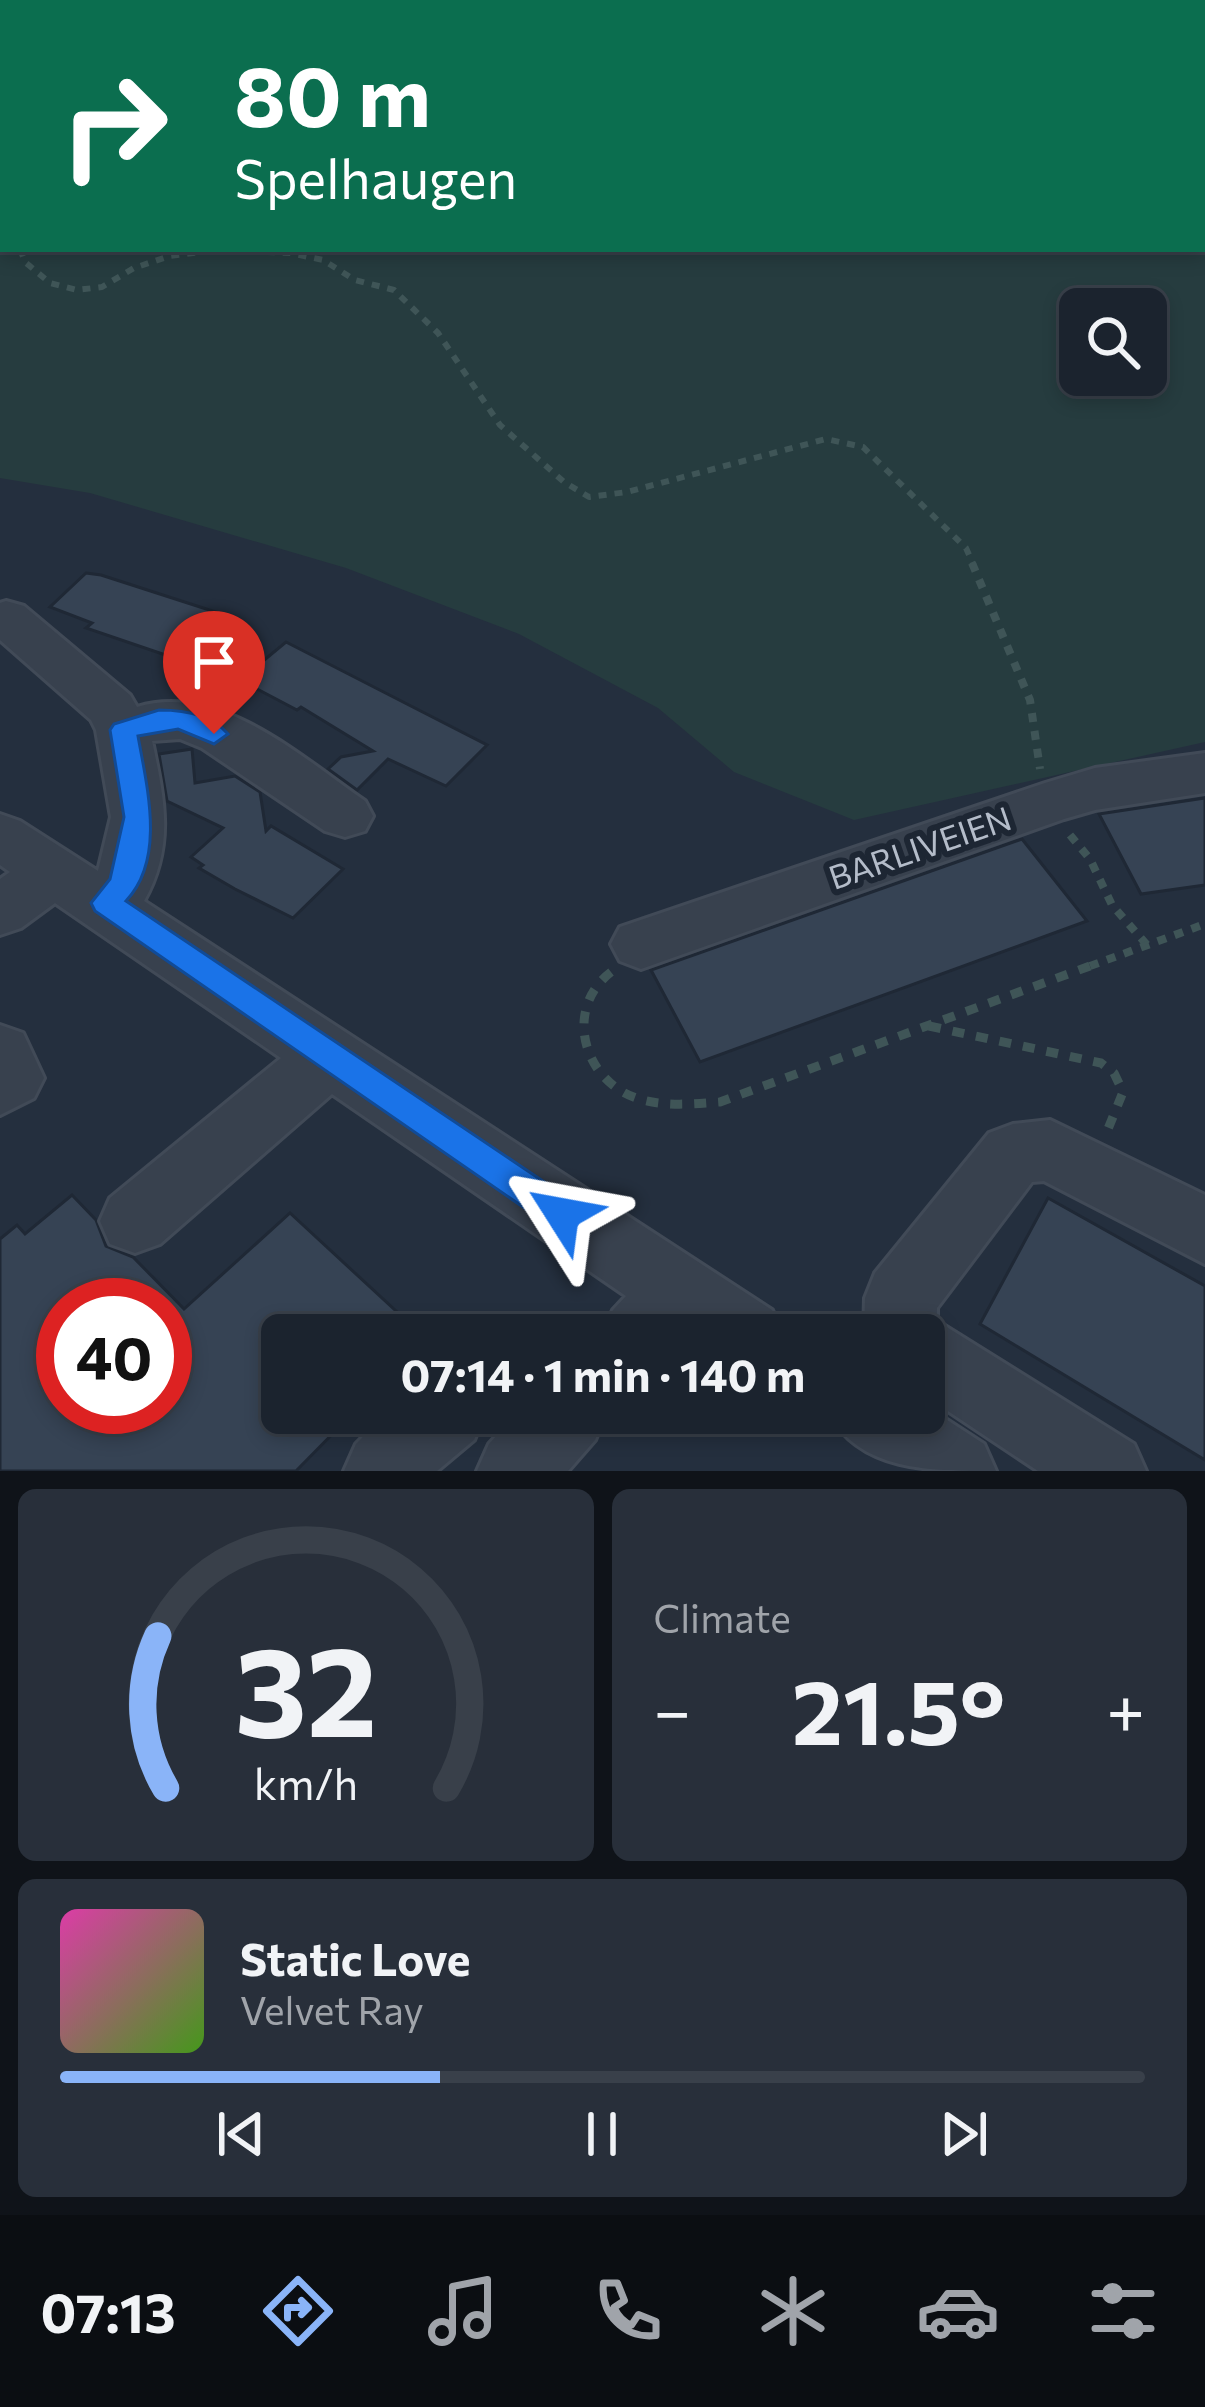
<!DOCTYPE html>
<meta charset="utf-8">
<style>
body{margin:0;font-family:Commissioner,sans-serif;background:#282f3a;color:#f1f3f6;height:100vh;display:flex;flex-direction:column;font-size:45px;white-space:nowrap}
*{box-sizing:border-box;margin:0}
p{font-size:39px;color:#a0a4aa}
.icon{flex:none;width:66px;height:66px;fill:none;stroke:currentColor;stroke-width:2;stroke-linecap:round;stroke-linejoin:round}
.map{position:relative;height:1471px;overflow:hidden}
.details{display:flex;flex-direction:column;gap:18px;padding:18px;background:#0f1319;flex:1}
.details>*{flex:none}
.top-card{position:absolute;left:0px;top:0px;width:1206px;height:252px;box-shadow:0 6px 18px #0003,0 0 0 3px #39404a;background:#0b6e4f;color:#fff;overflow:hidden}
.controls{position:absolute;left:1059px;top:288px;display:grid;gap:24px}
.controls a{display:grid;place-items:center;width:108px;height:108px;border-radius:18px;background:#1b232e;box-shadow:0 6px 18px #0003,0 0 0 3px #39404a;font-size:60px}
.speed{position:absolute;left:36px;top:1278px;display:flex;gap:24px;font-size:60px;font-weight:700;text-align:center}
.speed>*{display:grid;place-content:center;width:156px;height:156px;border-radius:50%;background:#1b232e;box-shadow:0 6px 18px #0003,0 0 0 3px #39404a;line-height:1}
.speed .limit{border:18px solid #d22;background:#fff;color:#111}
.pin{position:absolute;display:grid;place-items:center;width:102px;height:102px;color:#fff;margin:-123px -51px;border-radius:50% 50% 50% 0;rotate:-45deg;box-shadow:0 0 12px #0007}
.pin .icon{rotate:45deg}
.me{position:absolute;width:132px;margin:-66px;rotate:304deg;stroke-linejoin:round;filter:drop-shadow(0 0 9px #0008)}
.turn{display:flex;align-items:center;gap:42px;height:252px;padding:0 36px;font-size:54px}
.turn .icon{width:156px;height:156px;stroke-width:2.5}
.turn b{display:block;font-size:84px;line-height:102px}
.big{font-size:90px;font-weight:700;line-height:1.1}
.details .tile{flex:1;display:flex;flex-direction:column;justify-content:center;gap:18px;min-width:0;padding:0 42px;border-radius:18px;background:#282f3a}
.details .dial{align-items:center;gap:0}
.dial svg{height:312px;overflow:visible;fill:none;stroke:#39404a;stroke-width:7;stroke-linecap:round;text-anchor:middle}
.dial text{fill:#f1f3f6;stroke:none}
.song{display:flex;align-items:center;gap:36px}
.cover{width:144px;height:144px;border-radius:18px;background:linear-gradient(135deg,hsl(320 70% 55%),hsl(100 70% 35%))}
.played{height:12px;border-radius:6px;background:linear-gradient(90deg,#8ab4f8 35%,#39404a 35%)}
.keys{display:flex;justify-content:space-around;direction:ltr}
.heat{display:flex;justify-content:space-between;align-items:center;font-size:66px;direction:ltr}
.details .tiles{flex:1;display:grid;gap:18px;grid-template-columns:1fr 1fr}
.tile:last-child{grid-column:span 2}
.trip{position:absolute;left:261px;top:1314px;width:684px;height:120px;border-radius:18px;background:#1b232e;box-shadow:0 6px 18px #0003,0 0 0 3px #39404a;font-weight:700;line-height:120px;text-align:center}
.menu{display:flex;height:192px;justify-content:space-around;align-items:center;background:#0b0e12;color:#a0a4aa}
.menu .icon{width:84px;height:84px}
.menu .current{color:#8ab4f8}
.menu b{font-size:54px;color:#f1f3f6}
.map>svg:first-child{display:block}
</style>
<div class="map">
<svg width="1205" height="1471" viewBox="0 0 1205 1471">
<rect width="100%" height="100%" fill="#242f3e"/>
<path fill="#263c3f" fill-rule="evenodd" d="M0,0h1205v742l-351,78 -120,-48 -76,-64 -139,-74 -173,-66 -256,-75 -90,-15zM3,3h1200v246h-1200zM1080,309h66v66h-66z"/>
<g fill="#364354" stroke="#1f2835" stroke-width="3" fill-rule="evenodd">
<path d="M86,573l15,2 127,41 -42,46 -100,-34 6,-5 -42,-16z"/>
<path d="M286,642l119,61 82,42 -41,41 -58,-27 -31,31 -29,-21 13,-12 32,-6 -72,-44 -4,3 -57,-30z"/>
<path d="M192,749l3,34 40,-7 25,16 6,39 5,-5 72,43 -50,49 -58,-29 -36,-21 4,-3 -12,-8 32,-29 -56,-27 -8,-47z"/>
<path d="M1205,798v87l-64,9 -42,-80z"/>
<path d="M1022,839l65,82 -387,141 -49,-92z"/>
<path d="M72,1195l24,25 10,26 27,11 51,52 106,-96 132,122h-140v78h71l-57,58h-296v-232l17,-14 8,9zM63,1305h102v102h-102z"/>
<path d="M1048,1198l157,88v174l-225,-136z"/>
</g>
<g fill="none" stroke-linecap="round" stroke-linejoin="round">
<defs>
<g id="minor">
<path d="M6,601l18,5 106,89 7,12c83,-25 164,50 228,94l8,15 -8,15 -20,6 -20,-6 -123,-83 -22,-9 -28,2c12,57 23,105 -8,160l628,409 11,25h-181l11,-25 13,-14 -294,-202 -172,150 -25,9 -25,-9 -10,-23 10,-23 171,-140 -226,-155 -34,25 -21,7v-56l10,-7 -10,-7v-51l20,7 78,50 13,-54 -15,-87 -5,-10 -91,-80v-37z"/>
<path d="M1205,753v40l-110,17 -31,9 -423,150 -21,-8 -9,-17 9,-17 425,-144 50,-15z"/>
<path d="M0,1025l23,8 21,45 -10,20 -34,17z"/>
<path d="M1050,1120l155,75v69l-161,-83 -12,1 -95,126v13l197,123 12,27h-108l-114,-76v-60h-60l1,-37 10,-25 114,-140 24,-9z"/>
<path d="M924,1405l60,39 12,27c-67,0 -136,0 -167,-58h95z"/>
<path d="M386,1413h99l-11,27 -37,31h-93l12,-27z"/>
<path d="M517,1413h89l-11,27 -27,31h-91l12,-27z"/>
</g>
</defs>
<use href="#minor" stroke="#414a57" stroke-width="6"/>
<g stroke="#3f5557" stroke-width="4.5" stroke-dasharray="6 6" stroke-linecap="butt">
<path d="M377,3l10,-3"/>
<path d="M212,251h24"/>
</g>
<path stroke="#3f5557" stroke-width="6" stroke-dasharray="8 8" stroke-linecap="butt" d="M20,249l5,13 25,21 27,7 25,-3 32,-19 36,-12 48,-6 72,3 33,7 32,20 39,10 44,43 62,92 64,57 25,15 38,-5 199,-53 37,8 103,101 8,18"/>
<g stroke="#3f5557" stroke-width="8" stroke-dasharray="9 9" stroke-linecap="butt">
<path d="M972,563l58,137 10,69"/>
<path d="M1070,835l20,24 22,46 35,40"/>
<path d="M1090,966l115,-42"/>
</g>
<g stroke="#3f5557" stroke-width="9" stroke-dasharray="12 12" stroke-linecap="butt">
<path d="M611,972c-47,36 -29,107 25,126 27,9 56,6 84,4l378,-139"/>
<path d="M929,1026l172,37 13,10 9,19 -15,37"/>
</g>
<use href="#minor" fill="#38414e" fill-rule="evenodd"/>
</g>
<path fill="#1a73e8" stroke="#114b97" stroke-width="3" d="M159,710c24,0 53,5 69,24l-14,10 -36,-15 -40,7c9,51 28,123 -12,165l448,301 5,12 -5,11 -12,5 -13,-5 -454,-314 -4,-8 19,-24 14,-62 -14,-87 4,-6z"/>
<g text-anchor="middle" stroke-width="12" stroke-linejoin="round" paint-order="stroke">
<g font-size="33" fill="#b4bcc9" stroke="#1d2633">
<text transform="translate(920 848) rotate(-19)" y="12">BARLIVEIEN</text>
</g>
</g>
</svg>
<div class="controls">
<a><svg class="icon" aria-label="search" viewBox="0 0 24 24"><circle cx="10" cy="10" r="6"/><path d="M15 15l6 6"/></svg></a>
</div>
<div class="speed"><div class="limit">40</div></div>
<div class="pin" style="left:214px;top:734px;background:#d93025"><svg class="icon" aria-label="arrive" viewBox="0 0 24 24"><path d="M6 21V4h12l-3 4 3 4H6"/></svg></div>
<svg class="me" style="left:562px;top:1214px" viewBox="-20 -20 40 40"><path d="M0-17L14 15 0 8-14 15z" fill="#1a73e8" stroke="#fff" stroke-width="4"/></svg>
<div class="trip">07:14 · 1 min · 140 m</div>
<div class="top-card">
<div class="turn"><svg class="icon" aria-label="right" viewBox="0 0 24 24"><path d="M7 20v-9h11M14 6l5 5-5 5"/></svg><div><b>80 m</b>Spelhaugen</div></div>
</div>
</div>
<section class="details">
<div class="tiles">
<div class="tile dial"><svg viewBox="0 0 100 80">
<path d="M14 69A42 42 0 1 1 86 69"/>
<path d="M14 69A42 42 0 0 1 12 30" stroke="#8ab4f8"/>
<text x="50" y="56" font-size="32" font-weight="700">32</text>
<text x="50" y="72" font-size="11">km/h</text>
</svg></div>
<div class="tile"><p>Climate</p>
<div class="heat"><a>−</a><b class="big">21.5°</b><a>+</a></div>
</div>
<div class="tile">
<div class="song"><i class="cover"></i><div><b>Static Love</b><p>Velvet Ray</p></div></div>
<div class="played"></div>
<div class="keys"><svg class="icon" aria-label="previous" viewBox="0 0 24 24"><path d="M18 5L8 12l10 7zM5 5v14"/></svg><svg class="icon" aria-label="pause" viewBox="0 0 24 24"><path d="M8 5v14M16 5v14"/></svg><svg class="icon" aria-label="next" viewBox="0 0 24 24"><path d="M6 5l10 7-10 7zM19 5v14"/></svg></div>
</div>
</div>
</section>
<nav class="menu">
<b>07:13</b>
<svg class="icon current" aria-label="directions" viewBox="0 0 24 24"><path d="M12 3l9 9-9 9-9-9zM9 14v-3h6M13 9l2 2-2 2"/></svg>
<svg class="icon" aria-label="music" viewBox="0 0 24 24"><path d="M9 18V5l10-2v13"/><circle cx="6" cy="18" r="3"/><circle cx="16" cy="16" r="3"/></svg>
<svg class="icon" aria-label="phone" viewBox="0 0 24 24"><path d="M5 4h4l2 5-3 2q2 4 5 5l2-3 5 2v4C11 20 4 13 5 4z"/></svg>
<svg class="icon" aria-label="climate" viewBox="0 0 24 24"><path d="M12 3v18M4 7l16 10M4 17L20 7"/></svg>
<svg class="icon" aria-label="car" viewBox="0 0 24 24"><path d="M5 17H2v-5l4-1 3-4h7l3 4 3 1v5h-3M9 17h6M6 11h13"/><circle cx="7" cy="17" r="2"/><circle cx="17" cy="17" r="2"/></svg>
<svg class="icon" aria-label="filters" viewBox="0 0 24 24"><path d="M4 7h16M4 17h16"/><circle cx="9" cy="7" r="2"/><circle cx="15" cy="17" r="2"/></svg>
</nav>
